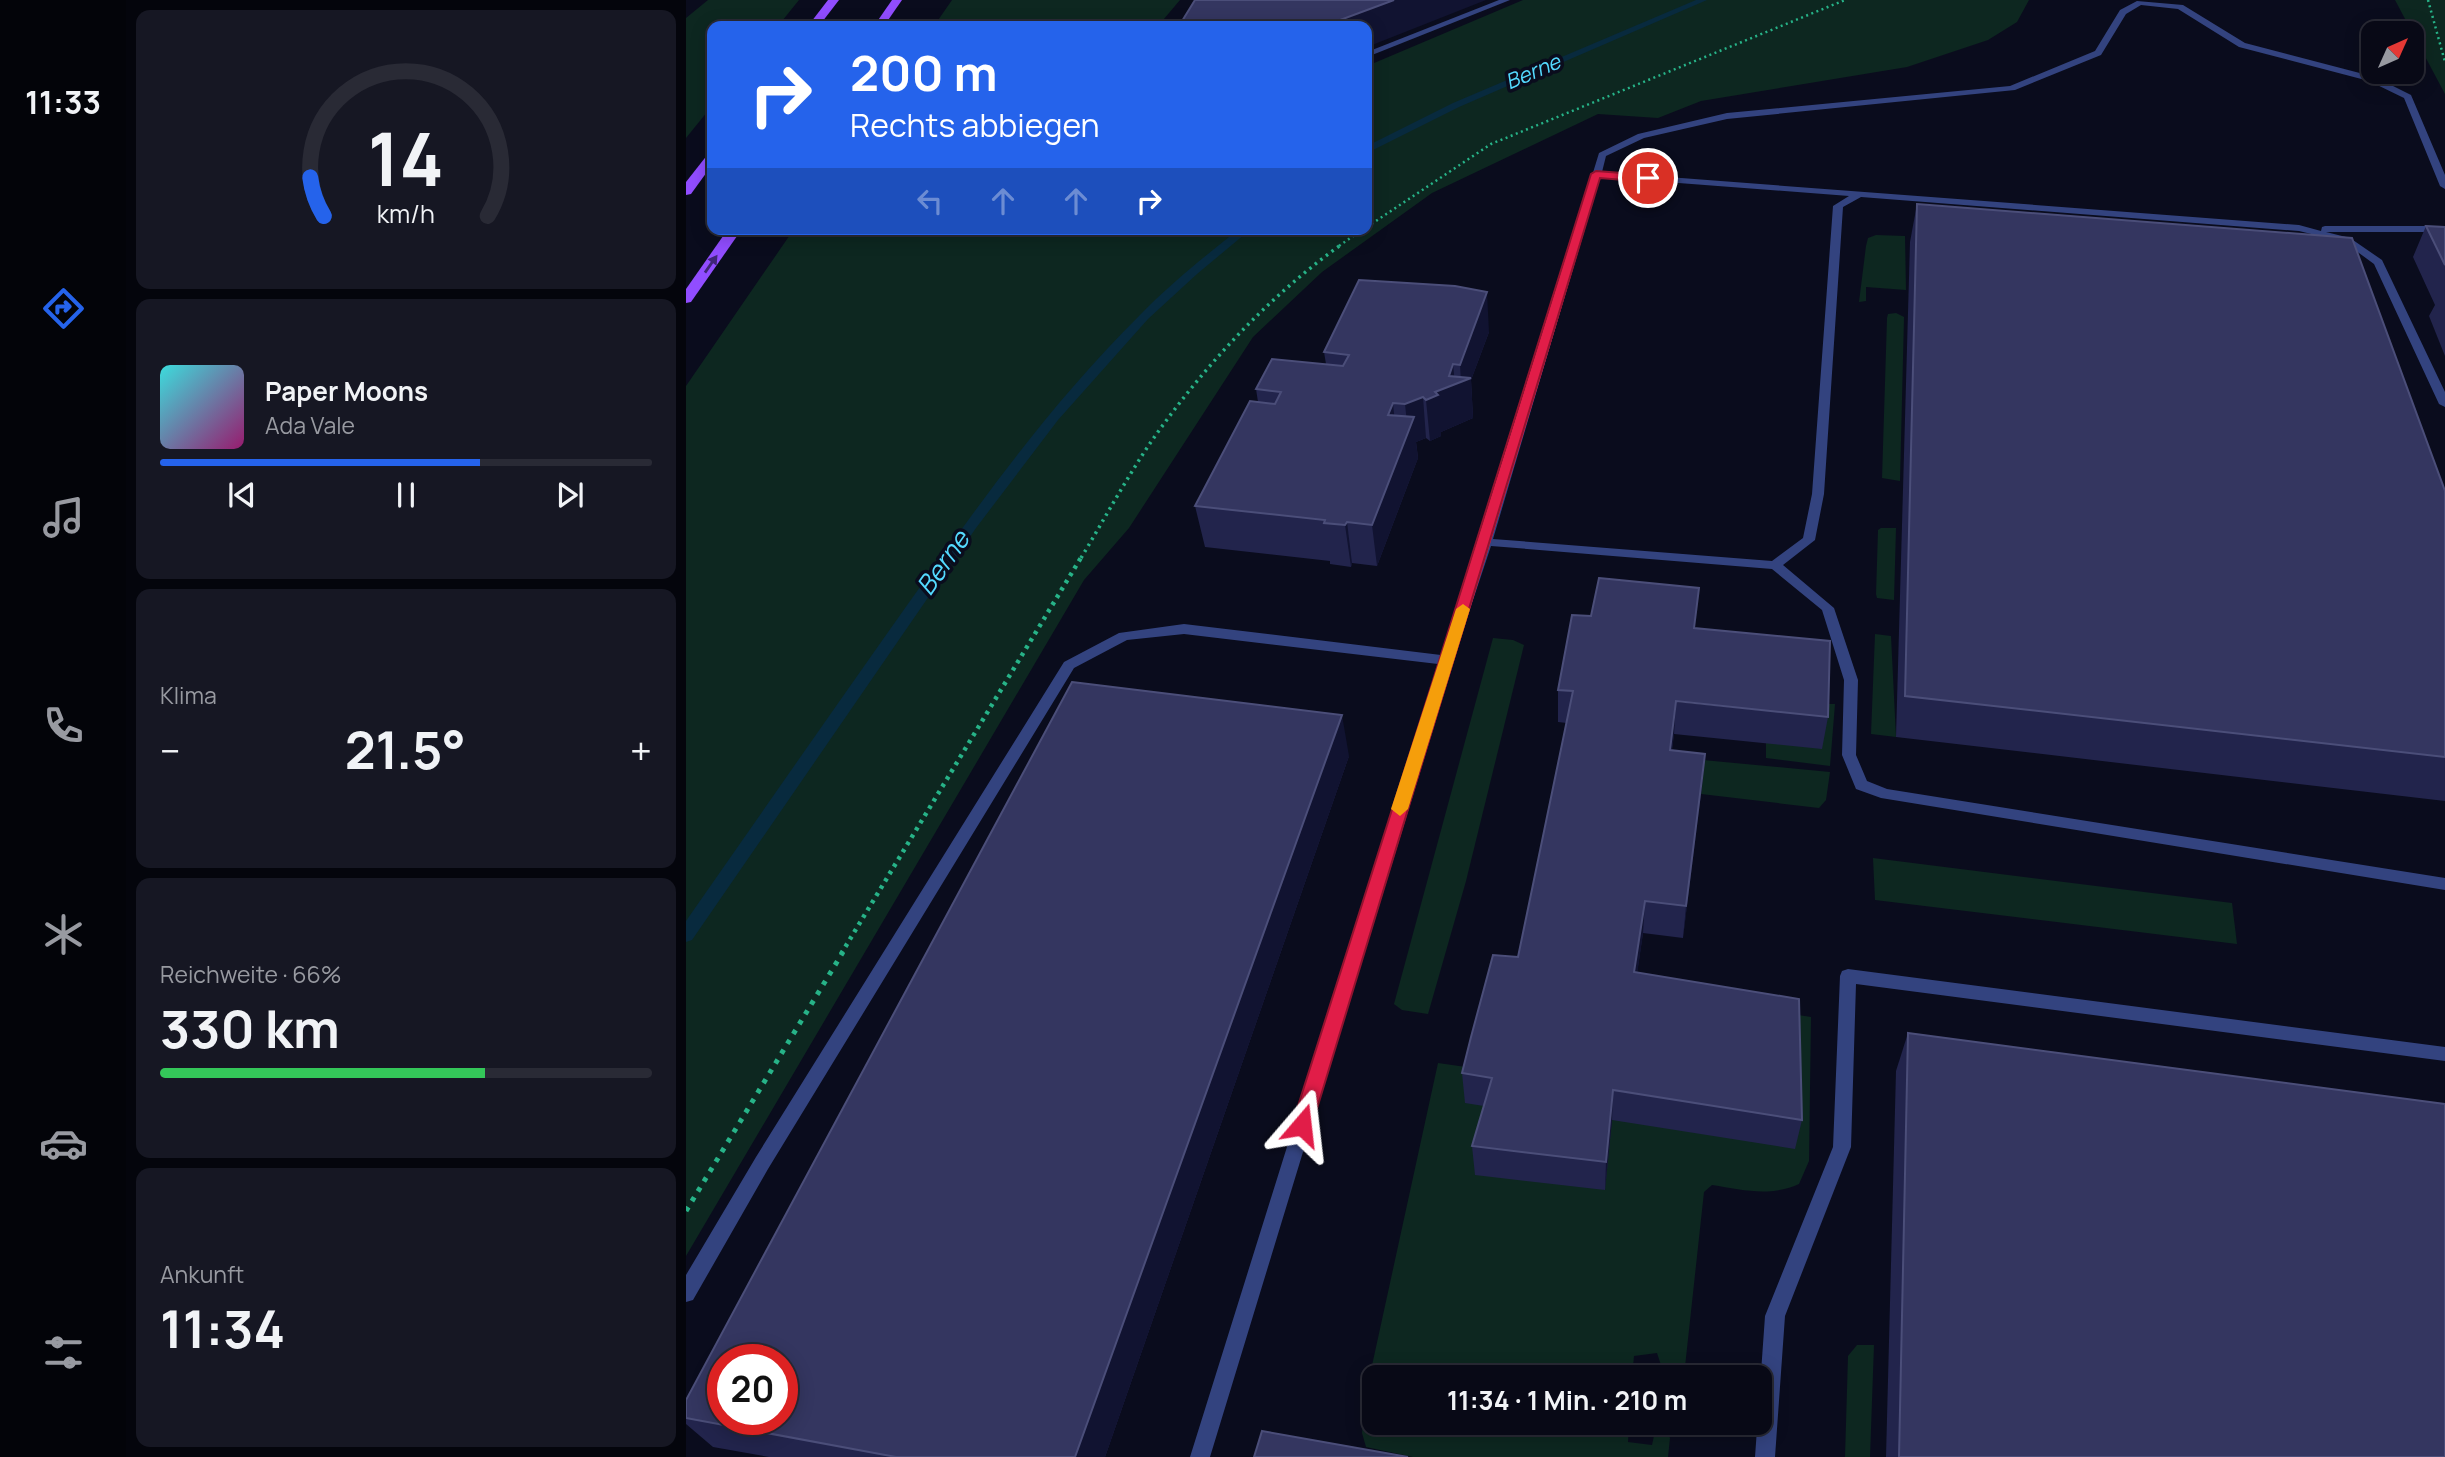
<!DOCTYPE html>
<html lang="de">
<meta charset="utf-8">
<style>
body{margin:0;font-family:Manrope,sans-serif;background:#161723;color:#f1f3f6;height:100vh;display:flex;flex-direction:column;font-size:26px;white-space:nowrap}
*{box-sizing:border-box;margin:0}
p{font-size:23px;color:#989aa1}
.icon{flex:none;width:38px;height:38px;fill:none;stroke:currentColor;stroke-width:2;stroke-linecap:round;stroke-linejoin:round}
.map{position:relative;flex:1;overflow:hidden}
.side{display:flex;flex-direction:column;gap:10px;padding:10px;background:#04050c;width:560px}
.side>*{flex:none}
.top-card{position:absolute;left:21px;top:21px;width:665px;height:214px;border-radius:14px;box-shadow:0 4px 18px #0003,0 0 0 2px #292a35;background:#2563eb;color:#fff;overflow:hidden}
.needle{width:46px;rotate:45deg}
.fabs{position:absolute;left:1675px;top:21px;display:grid;gap:14px}
.fabs a{display:grid;place-items:center;width:63px;height:63px;border-radius:14px;background:#080916;box-shadow:0 4px 18px #0003,0 0 0 2px #292a35;font-size:35px}
.speed{position:absolute;left:21px;top:1344px;display:flex;gap:14px;font-size:35px;font-weight:700;text-align:center}
.speed>*{display:grid;place-content:center;width:91px;height:91px;border-radius:50%;background:#080916;box-shadow:0 4px 18px #0003,0 0 0 2px #292a35;line-height:1}
.speed .limit{border:10px solid #d22;background:#fff;color:#111}
.pin{position:absolute;display:grid;place-items:center;width:60px;height:60px;color:#fff;margin:-30px;border:4px solid #fff;border-radius:50%;box-shadow:0 2px 7px #0007}
.me{position:absolute;width:77px;margin:-38px;rotate:17deg;stroke-linejoin:round;filter:drop-shadow(0 0 5px #0008)}
.turn{display:flex;align-items:center;gap:24px;height:147px;padding:0 28px;font-size:32px}
.turn .icon{width:91px;height:91px;stroke-width:2.5}
.turn b{display:block;font-size:49px;line-height:60px}
.lanes{display:flex;align-items:center;height:66px;padding:0 28px;background:#0003;justify-content:center;gap:35px;direction:ltr}
.lanes .off{opacity:.35}
.big{font-size:52px;font-weight:700;line-height:1.1}
.side .card{flex:1;display:flex;flex-direction:column;justify-content:center;gap:10px;min-width:0;padding:0 24px;border-radius:14px;background:#161723}
.side .dial{align-items:center;gap:0}
.dial svg{height:182px;overflow:visible;fill:none;stroke:#292a35;stroke-width:7;stroke-linecap:round;text-anchor:middle}
.dial text{fill:#f1f3f6;stroke:none}
.song{display:flex;align-items:center;gap:21px}
.cover{width:84px;height:84px;border-radius:10px;background:linear-gradient(135deg,hsl(180 70% 55%),hsl(320 70% 35%))}
.played{height:7px;border-radius:4px;background:linear-gradient(90deg,#2563eb 65%,#292a35 65%)}
.keys{display:flex;justify-content:space-around;direction:ltr}
.heat{display:flex;justify-content:space-between;align-items:center;font-size:38px;direction:ltr}
.charge{height:10px;border-radius:5px;background:linear-gradient(90deg,#34c759 66%,#292a35 0)}
.trip{position:absolute;left:676px;top:1365px;width:410px;height:70px;border-radius:14px;background:#080916;box-shadow:0 4px 18px #0003,0 0 0 2px #292a35;font-weight:700;line-height:70px;text-align:center}
main{display:flex;flex:1;min-height:0}
.dock{display:flex;flex-direction:column;width:126px;justify-content:space-around;align-items:center;background:#030409;color:#989aa1}
.dock .icon{width:49px;height:49px}
.dock .active{color:#2563eb}
.dock b{font-size:32px;color:#f1f3f6}
.map>svg:first-child{display:block}
</style>
<main>
<nav class="dock">
<b>11:33</b>
<svg class="icon active" aria-label="directions" viewBox="0 0 24 24"><path d="M12 3l9 9-9 9-9-9zM9 14v-3h6M13 9l2 2-2 2"/></svg>
<svg class="icon" aria-label="music" viewBox="0 0 24 24"><path d="M9 18V5l10-2v13"/><circle cx="6" cy="18" r="3"/><circle cx="16" cy="16" r="3"/></svg>
<svg class="icon" aria-label="phone" viewBox="0 0 24 24"><path d="M5 4h4l2 5-3 2q2 4 5 5l2-3 5 2v4C11 20 4 13 5 4z"/></svg>
<svg class="icon" aria-label="climate" viewBox="0 0 24 24"><path d="M12 3v18M4 7l16 10M4 17L20 7"/></svg>
<svg class="icon" aria-label="car" viewBox="0 0 24 24"><path d="M5 17H2v-5l4-1 3-4h7l3 4 3 1v5h-3M9 17h6M6 11h13"/><circle cx="7" cy="17" r="2"/><circle cx="17" cy="17" r="2"/></svg>
<svg class="icon" aria-label="filters" viewBox="0 0 24 24"><path d="M4 7h16M4 17h16"/><circle cx="9" cy="7" r="2"/><circle cx="15" cy="17" r="2"/></svg>
</nav>
<section class="side">
<div class="card dial"><svg viewBox="0 0 100 80">
<path d="M14 69A42 42 0 1 1 86 69"/>
<path d="M14 69A42 42 0 0 1 8 52" stroke="#2563eb"/>
<text x="50" y="56" font-size="32" font-weight="700">14</text>
<text x="50" y="72" font-size="11">km/h</text>
</svg></div>
<div class="card">
<div class="song"><i class="cover"></i><div><b>Paper Moons</b><p>Ada Vale</p></div></div>
<div class="played"></div>
<div class="keys"><svg class="icon" aria-label="previous" viewBox="0 0 24 24"><path d="M18 5L8 12l10 7zM5 5v14"/></svg><svg class="icon" aria-label="pause" viewBox="0 0 24 24"><path d="M8 5v14M16 5v14"/></svg><svg class="icon" aria-label="next" viewBox="0 0 24 24"><path d="M6 5l10 7-10 7zM19 5v14"/></svg></div>
</div>
<div class="card"><p>Klima</p>
<div class="heat"><a>−</a><b class="big">21.5°</b><a>+</a></div>
</div>
<div class="card"><p>Reichweite · 66%</p><b class="big">330 km</b><div class="charge"></div></div>
<div class="card"><p>Ankunft</p><b class="big">11:34</b></div>
</section>
<div class="map">
<svg width="1759" height="1457" viewBox="0 0 1759 1457">
<rect width="100%" height="100%" fill="#0a0c1d"/>
<g fill="#0d2720">
<path d="M22,0h91l-21,26h-66v80l-26,32v-120z"/>
<path d="M266,0h228l-22,26h-224z"/>
<path d="M837,0h506l-12,22 -29,18 -81,27 -206,34 -43,17 -60,-4 -166,79 -110,79 -69,65 -124,191 -45,52 -398,676v-870l108,-157h573v-163z"/>
<path d="M1709,0h50v94z"/>
<path d="M1190,235l29,1 1,54 -40,-3v14l-7,1 7,-56 2,-8z"/>
<path d="M1210,313l8,4 -4,164 -18,-3 5,-160 1,-4z"/>
<path d="M1195,528h15l-2,72 -17,-2 -1,-4 2,-64z"/>
<path d="M1189,634l16,2 5,101 -25,-3z"/>
<path d="M807,638l20,2 11,5 -58,236 -38,133 -26,-4 -8,-6z"/>
<path d="M1137,704h12l-5,62 -64,-8v-15z"/>
<path d="M985,757l159,15 -4,28 -7,8 -118,-14v-7z"/>
<path d="M1187,858l359,45 5,41 -362,-44z"/>
<path d="M952,989l173,28 -2,144 -10,23c-29,13 -56,6 -87,1l-8,7 -20,184 -19,1 -8,-24 -23,3 -2,21h-258v46h255l-1,19 24,3 3,-14 10,-2 5,9 -2,19h-255l-47,-10 -4,-14 4,-40 72,-330 35,5 21,40 110,82 8,-70z"/>
<path d="M1171,1345h17l-4,112h-25l3,-101z"/>
</g>
<g fill="none" stroke-linecap="round" stroke-linejoin="round">
<g fill="#082a3e" fill-rule="evenodd">
<path d="M1010,0h11l-248,107 -92,46v-7l86,-43z"/>
<path d="M553,229h12l-54,45 -49,45 -90,101 -82,108 -284,412 -6,2v-21c67,-96 133,-191 200,-286 79,-111 156,-223 253,-319 31,-32 65,-59 100,-87z"/>
</g>
<g stroke="#27b388" stroke-width="2.5" stroke-dasharray="2 3.5" stroke-linecap="butt">
<path d="M1742,0l17,62"/>
<path d="M681,227l124,-83 354,-144"/>
<path d="M653,246l24,-17"/>
</g>
<path stroke="#27b388" stroke-width="3.5" stroke-dasharray="2.5 4.5" stroke-linecap="butt" d="M395,558c24,-40 46,-81 72,-119 52,-74 115,-142 189,-195"/>
<path stroke="#27b388" stroke-width="4.5" stroke-dasharray="3.5 5" stroke-linecap="butt" d="M155,954l241,-398"/>
<path stroke="#27b388" stroke-width="5" stroke-dasharray="4.5 7" stroke-linecap="butt" d="M0,1211l157,-259"/>
<g fill="#33437f" fill-rule="evenodd">
<path d="M813,0h11l-143,57v-5z"/>
<path d="M1451,1l46,4 62,38 130,34 36,18 34,80v14l-5,-3 -36,-88 -35,-17 -130,-34 -61,-38 -37,-4 -15,9 -25,41 -86,35 -288,29 -83,19 -38,18 -4,16 697,53 22,6 1,-4 3,-1h120v6h-119l24,6 32,22 63,132v15l-6,-3 -65,-140 -30,-22 -45,-11 -438,-34 -18,10 -19,287 -9,46 -32,25 51,43 24,72 -2,75 11,26 20,8 558,89v12l-564,-92 -25,-9 -14,-34 2,-75 -22,-70 -50,-41 -281,-23 -38,114 -243,797h-20l248,-793 -254,-30 -57,6 -53,28 -306,501 -75,131 -7,2v-27l70,-118 308,-495 55,-29 65,-9 257,31 39,-113 119,-389 39,-19 89,-21 283,-27 85,-35 25,-41zM914,177l249,19 -16,10 -21,288 -9,44 -31,23 -279,-22z"/>
<path d="M1162,969l597,78v14l-589,-77 -5,163 -66,169 -10,141h-20l10,-141 68,-169 7,-171 2,-5z"/>
</g>
<g fill="#914dff" fill-rule="evenodd">
<path d="M142,0h11l-20,26h-11z"/>
<path d="M206,0h10l-18,26h-10z"/>
<path d="M26,153v12l-21,29 -5,1v-13l22,-28z"/>
<path d="M42,229h14l-51,73 -5,1v-14z"/>
</g>
</g>
<g fill="#22244c">
<path d="M1231,204l528,287v310l-549,-64 14,-495z"/>
<path d="M1740,226l19,1v129l-16,-40 6,-11 -22,-48z"/>
<path d="M803,332l-18,48 2,38 -32,14v4l-11,5 -4,-3 -10,4 2,16 -41,108 -25,-3 -1,4 -21,-3v-3l-125,-14 -10,-41 63,-104 -2,-13 70,-25 -2,-12z"/>
<path d="M872,690l270,27 -6,32 -148,-15 -2,16 33,4 -22,184 -40,-5 -6,40 165,147 -7,29 -183,-29 -7,70 -130,-15 -3,-29 12,-40 -19,-3 -3,-30 56,-116 49,-234 -9,-1z"/>
<path d="M663,756l-244,701h-336l-56,-10 -27,-23v-24z"/>
<path d="M1222,1033l537,424h-559l10,-386z"/>
</g>
<g fill="#111331">
<path d="M708,0h92l-119,47v-21h-43z"/>
<path d="M801,292l2,40 -18,48 2,38 -32,14v4l-11,5 -4,-41 9,-8 14,-16 4,-12 2,20 6,-2 -1,-17z"/>
<path d="M737,397l3,41 -10,4 2,16 -41,108 -5,-41 36,-92 -3,-29z"/>
<path d="M707,403l4,41 -9,-29z"/>
<path d="M661,522l5,41 -1,4 -6,-42z"/>
<path d="M990,701l-2,33 -7,49 3,-33z"/>
<path d="M656,715l7,41 -244,701h-30z"/>
<path d="M1019,754l-3,33 -19,151 3,-32z"/>
<path d="M959,901l-2,32 -10,70 1,-31z"/>
<path d="M927,1090l-1,30 -7,70 1,-28z"/>
</g>
<g fill="#343660" stroke="#4b4e79" stroke-width="2" fill-rule="evenodd">
<path d="M509,0h199l-70,26h-145z"/>
<path d="M1231,204l435,34 93,253v266l-540,-61z"/>
<path d="M1740,226l19,1v38z"/>
<path d="M673,280l96,6 32,6 -27,73 -7,-1 -4,12 22,2 -36,14 3,3 -12,5 -3,-3 -18,7 -12,-1 -5,12 26,2 -42,108 -25,-3 -2,3 -21,-2 1,-3 -130,-14 55,-105 25,3 6,-12 -25,-3 16,-30 71,7 6,-11 -25,-3z"/>
<path d="M913,578l100,10 -5,40 136,13 -2,76 -152,-16 -6,49 35,4 -19,152 -41,-5 -11,71 165,27 3,121 -189,-30 -7,72 -134,-16 20,-68 -30,-5 9,-36 22,-82 25,2 55,-266 -15,-1 14,-75 19,1z"/>
<path d="M386,682l270,33 -267,742h-179l-210,-39v-18zM37,1360h59v59h-59z"/>
<path d="M1222,1033l537,71v353h-546z"/>
<path d="M576,1431l146,26h-154z"/>
</g>
<defs><path id="oneway-solid" d="M-6-.8H1V-3.2L6.5 0L1 3.2V.8H-6Z" transform="scale(1.75)"/></defs>
<use fill="#402677" href="#oneway-solid" transform="translate(25 264) rotate(-55)"/>
<path fill="#e11d48" stroke="#92132f" stroke-width="2" d="M910,171l52,4 6,3 -6,4 -48,-4c-93,316 -192,631 -288,947l-3,7 -7,2 -7,-2 -3,-7c100,-317 202,-633 299,-951z"/>
<path fill="#f59e0b" d="M777,604l7,5 -62,200 -8,7 -9,-7 65,-200z"/>
<g text-anchor="middle" stroke-width="7" stroke-linejoin="round" paint-order="stroke">
<g font-size="21" font-style="italic" fill="#54daff" stroke="#0a0c1d">
<text transform="translate(847 72) rotate(-23)" y="7">Berne</text>
</g>
<g font-size="26" font-style="italic" fill="#54daff" stroke="#0a0c1d">
<text transform="translate(257 563) rotate(-55)" y="9">Berne</text>
</g>
</g>
</svg>
<div class="fabs">
<a><svg class="needle" viewBox="-14 -14 28 28"><path d="M0-13l5 13h-10z" fill="#e53935"/><path d="M0 13l5-13h-10z" fill="#989aa1"/></svg></a>
</div>
<div class="speed"><div class="limit">20</div></div>
<div class="pin" style="left:962px;top:178px;background:#d93025"><svg class="icon" aria-label="arrive" viewBox="0 0 24 24"><path d="M6 21V4h12l-3 4 3 4H6"/></svg></div>
<svg class="me" style="left:616px;top:1125px" viewBox="-20 -20 40 40"><path d="M0-17L14 15 0 8-14 15z" fill="#e11d48" stroke="#fff" stroke-width="4"/></svg>
<div class="trip">11:34 · 1 Min. · 210 m</div>
<div class="top-card">
<div class="turn"><svg class="icon" aria-label="right" viewBox="0 0 24 24"><path d="M7 20v-9h11M14 6l5 5-5 5"/></svg><div><b>200 m</b>Rechts abbiegen</div></div>
<div class="lanes"><svg class="icon off" aria-label="left" viewBox="0 0 24 24"><path d="M17 20v-9H6M10 6l-5 5 5 5"/></svg><svg class="icon off" aria-label="ahead" viewBox="0 0 24 24"><path d="M12 20V5M6 11l6-6 6 6"/></svg><svg class="icon off" aria-label="ahead" viewBox="0 0 24 24"><path d="M12 20V5M6 11l6-6 6 6"/></svg><svg class="icon" aria-label="right" viewBox="0 0 24 24"><path d="M7 20v-9h11M14 6l5 5-5 5"/></svg></div>
</div>
</div>
</main>
